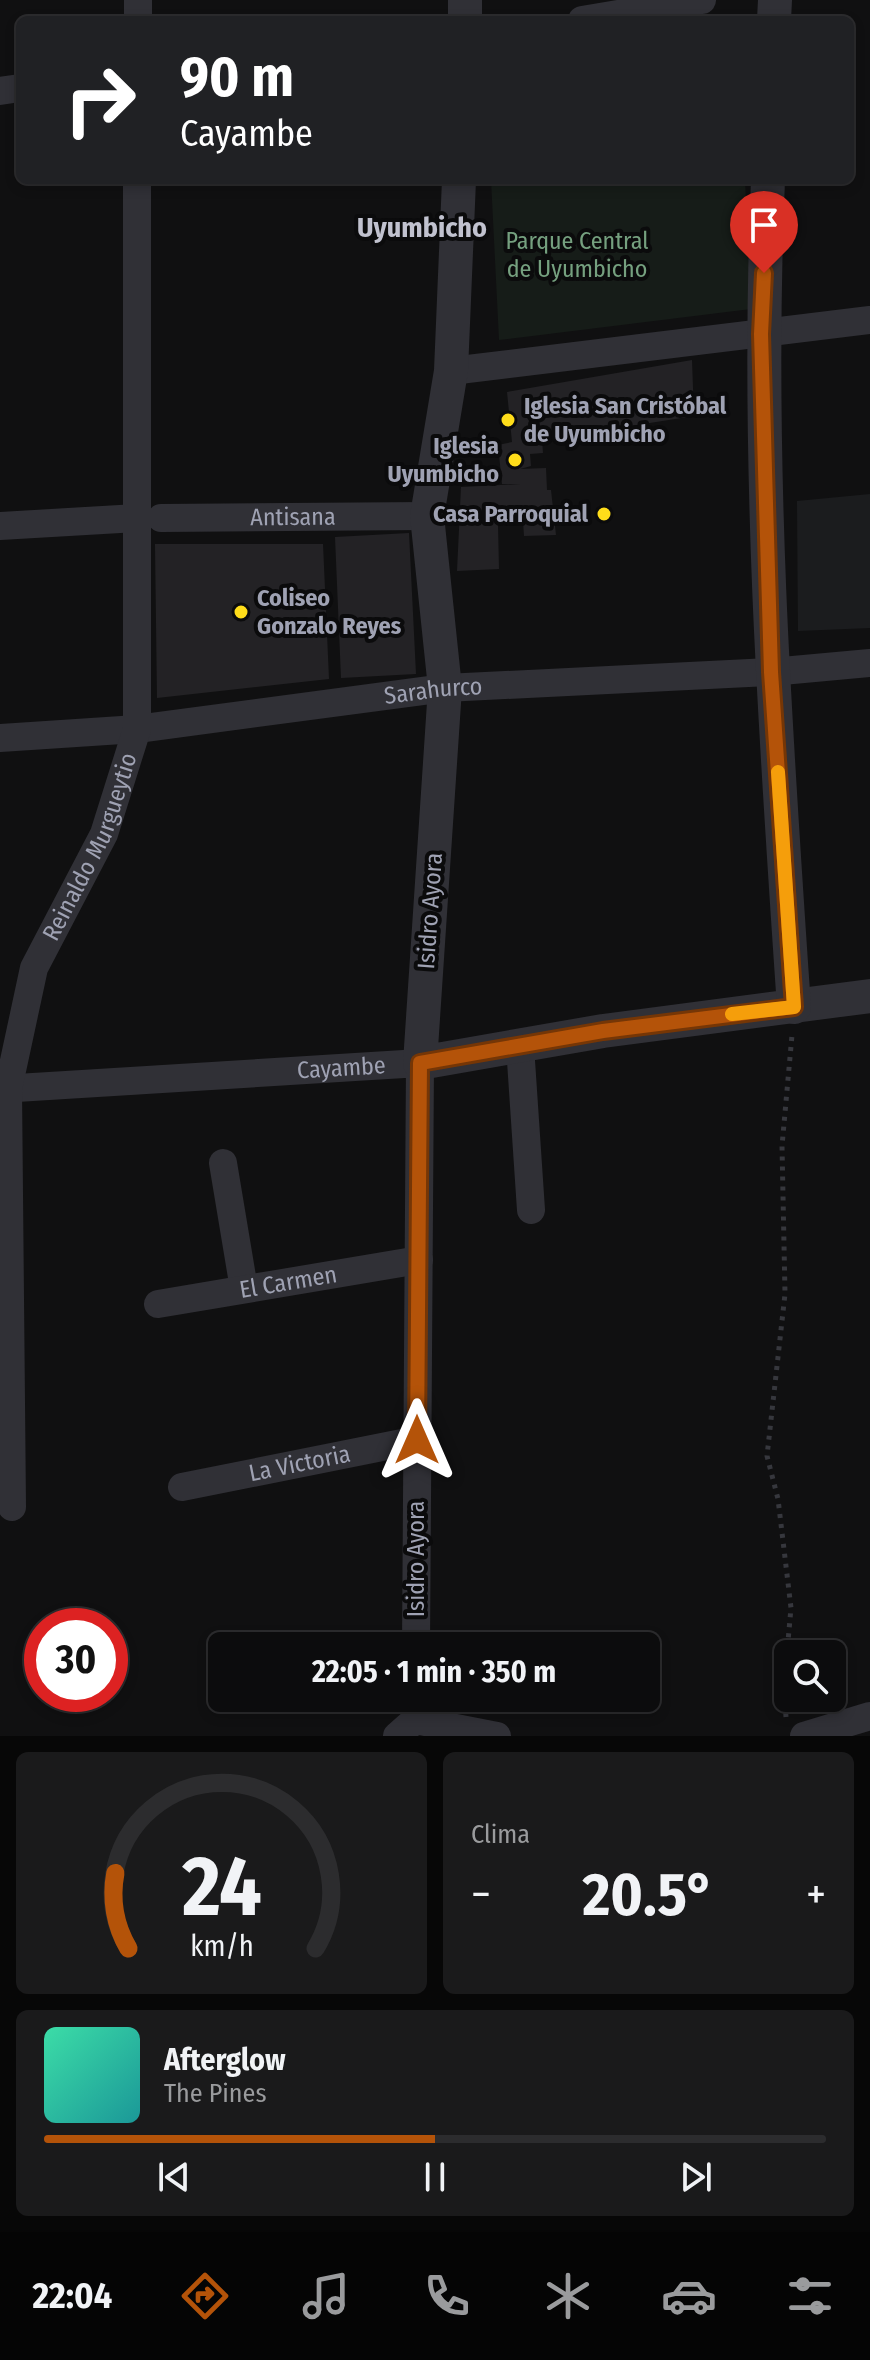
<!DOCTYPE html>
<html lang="es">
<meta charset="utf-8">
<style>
body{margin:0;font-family:"Fira Sans Condensed",sans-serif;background:#1a1a1b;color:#f1f3f6;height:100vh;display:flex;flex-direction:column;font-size:30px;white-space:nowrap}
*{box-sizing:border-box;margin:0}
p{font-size:26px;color:#9a9b9d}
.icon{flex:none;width:44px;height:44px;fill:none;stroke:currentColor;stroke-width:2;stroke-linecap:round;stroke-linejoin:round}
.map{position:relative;height:1736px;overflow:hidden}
.side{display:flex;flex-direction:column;gap:16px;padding:16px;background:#070707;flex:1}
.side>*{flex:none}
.banner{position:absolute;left:16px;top:16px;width:838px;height:168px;border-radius:12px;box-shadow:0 4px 12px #0003,0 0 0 2px #2c2c2e;background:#202124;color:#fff;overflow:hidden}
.buttons{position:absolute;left:774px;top:1640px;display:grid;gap:16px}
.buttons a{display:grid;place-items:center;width:72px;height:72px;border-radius:12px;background:#0c0c0d;box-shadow:0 4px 12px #0003,0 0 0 2px #2c2c2e;font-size:40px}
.speed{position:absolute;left:24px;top:1608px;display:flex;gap:16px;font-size:40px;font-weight:700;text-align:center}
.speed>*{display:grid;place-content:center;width:104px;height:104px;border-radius:50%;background:#0c0c0d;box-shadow:0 4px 12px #0003,0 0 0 2px #2c2c2e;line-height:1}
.speed .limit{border:12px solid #d22;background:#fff;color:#111}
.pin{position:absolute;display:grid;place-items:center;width:68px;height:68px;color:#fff;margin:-82px -34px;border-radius:50% 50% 50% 0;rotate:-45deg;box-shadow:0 0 8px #0007}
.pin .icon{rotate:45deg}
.me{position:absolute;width:88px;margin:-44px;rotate:0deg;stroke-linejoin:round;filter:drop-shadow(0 0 6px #0008)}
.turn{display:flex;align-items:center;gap:28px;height:168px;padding:0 32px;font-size:36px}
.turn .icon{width:104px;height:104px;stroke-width:2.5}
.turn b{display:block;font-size:56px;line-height:68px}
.big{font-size:60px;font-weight:700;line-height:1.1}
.side .card{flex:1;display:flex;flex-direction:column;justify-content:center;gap:12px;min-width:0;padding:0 28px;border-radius:12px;background:#1a1a1b}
.side .dial{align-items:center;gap:0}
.dial svg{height:208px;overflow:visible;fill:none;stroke:#2c2c2e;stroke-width:7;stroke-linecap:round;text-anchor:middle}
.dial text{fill:#f1f3f6;stroke:none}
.song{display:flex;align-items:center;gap:24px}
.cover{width:96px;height:96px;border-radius:12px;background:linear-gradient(135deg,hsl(160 70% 55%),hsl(180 70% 35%))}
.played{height:8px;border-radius:4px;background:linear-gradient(90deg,#b45309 50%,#2c2c2e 50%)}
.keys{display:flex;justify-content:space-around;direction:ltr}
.heat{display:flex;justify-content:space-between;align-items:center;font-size:44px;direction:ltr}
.side .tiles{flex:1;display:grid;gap:16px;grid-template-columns:1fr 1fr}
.card:last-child{grid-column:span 2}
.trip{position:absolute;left:208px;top:1632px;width:452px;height:80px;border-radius:12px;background:#0c0c0d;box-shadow:0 4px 12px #0003,0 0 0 2px #2c2c2e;font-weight:700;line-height:80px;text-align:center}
.tab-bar{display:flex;height:128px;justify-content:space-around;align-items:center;background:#050505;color:#9a9b9d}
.tab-bar .icon{width:56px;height:56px}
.tab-bar .on{color:#b45309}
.tab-bar b{font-size:36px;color:#f1f3f6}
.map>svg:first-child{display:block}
</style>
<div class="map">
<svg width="870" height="1736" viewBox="0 0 870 1736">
<rect width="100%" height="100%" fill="#101011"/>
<path fill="#1b1c1e" d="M870,494v134l-72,3 -1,-130z"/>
<path fill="#161c18" d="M491,180h254l6,129 -252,31z"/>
<g fill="#232225">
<path d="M692,360l2,56 -152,24 1,13 -13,1 1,12 -11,3 26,-1 1,22h4l5,45 -32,1 -1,-15 -25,4 1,44 -42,2 4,-84 60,-3h-19l-4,-39 14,-3 -5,-50z"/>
<path d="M409,533l7,141 -75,4 -6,-141z"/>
<path d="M155,544h168l6,135 -172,19z"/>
</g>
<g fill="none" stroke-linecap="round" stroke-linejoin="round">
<path stroke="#36373d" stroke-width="5" stroke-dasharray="4 6" stroke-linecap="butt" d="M786,1717l-2,-31 7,-78 -13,-109 -11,-43 18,-162 -3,-148 10,-111"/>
<g stroke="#303036" stroke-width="28">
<path d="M138,20v-20"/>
<path d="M582,20l120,-20"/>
<path d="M0,91l20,-3"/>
<path d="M451,371l419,-51"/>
<path id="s1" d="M161,518l266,-2"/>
<path d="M0,526l137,-8"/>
<path id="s2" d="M0,738l137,-9 308,-41 326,-16 99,-9"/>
<path d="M520,1046l11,164"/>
<path id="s3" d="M0,1089l420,-26 -4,583"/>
<path d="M223,1163l21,126"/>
<path id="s4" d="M158,1304l261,-44"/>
<path id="s5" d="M182,1487l235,-47"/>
<path id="s6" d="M12,1507l-4,-418 26,-121 70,-134 33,-105v-549"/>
<path d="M397,1736l18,-16 82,16"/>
<path d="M804,1736l66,-20"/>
</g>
<g stroke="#303036" stroke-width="34">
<path d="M465,0v20"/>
<path d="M774,20l1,-20"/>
<path d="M459,180l-8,191 -24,145 18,172 -25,375 183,-32 267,-35"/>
<path d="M768,180c-12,278 7,550 26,827"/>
</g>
</g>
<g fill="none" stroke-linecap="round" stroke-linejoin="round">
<defs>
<path id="route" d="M417,1440l3,-377 183,-32 191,-24 -23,-335 -10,-338 3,-61"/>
</defs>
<use href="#route" stroke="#753606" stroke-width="20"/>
<use href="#route" stroke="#b45309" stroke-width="14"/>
<path stroke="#f59e0b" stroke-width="14" d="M732,1014l62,-7 -16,-235"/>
</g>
<g fill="#ffdd1a" stroke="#0b0b0c" stroke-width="3">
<circle cx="508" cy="420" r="8"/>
<circle cx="515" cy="460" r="8"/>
<circle cx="604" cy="514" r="8"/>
<circle cx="241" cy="612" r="8"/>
</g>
<g text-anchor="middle" stroke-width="8" stroke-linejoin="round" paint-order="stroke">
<g font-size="24" fill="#75a07f" stroke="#0b0b0c">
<text x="577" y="249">Parque Central<tspan x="577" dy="28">de Uyumbicho</tspan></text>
</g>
<g font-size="24" font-weight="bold" fill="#9fa2b3" stroke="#0b0b0c" text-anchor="start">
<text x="524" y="414">Iglesia San Cristóbal<tspan x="524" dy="28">de Uyumbicho</tspan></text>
<text x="499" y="454" text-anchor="end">Iglesia<tspan x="499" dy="28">Uyumbicho</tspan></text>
<text x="588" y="522" text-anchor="end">Casa Parroquial</text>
<text x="257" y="606">Coliseo<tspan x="257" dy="28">Gonzalo Reyes</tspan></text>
</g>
<g font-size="24" fill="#9fa2b3" stroke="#0b0b0c">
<text dy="8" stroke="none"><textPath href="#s1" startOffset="132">Antisana</textPath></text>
<text dy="8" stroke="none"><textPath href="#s2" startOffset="436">Sarahurco</textPath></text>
<text dy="8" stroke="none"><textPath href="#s6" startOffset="676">Reinaldo Murgueytio</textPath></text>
<text transform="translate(430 911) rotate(-86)" y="8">Isidro Ayora</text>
<text dy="8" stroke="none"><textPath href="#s3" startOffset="342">Cayambe</textPath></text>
<text dy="8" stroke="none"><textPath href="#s4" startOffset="132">El Carmen</textPath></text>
<text dy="8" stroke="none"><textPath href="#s5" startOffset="120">La Victoria</textPath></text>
<text transform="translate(416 1559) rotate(-90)" y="8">Isidro Ayora</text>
</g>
<g font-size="28" font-weight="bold" fill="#c1c2cf" stroke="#0b0b0c">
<text x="422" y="237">Uyumbicho</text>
</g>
</g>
</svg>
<div class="buttons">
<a><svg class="icon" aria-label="search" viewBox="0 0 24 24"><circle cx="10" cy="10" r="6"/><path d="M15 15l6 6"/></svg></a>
</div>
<div class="speed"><div class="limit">30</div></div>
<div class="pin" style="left:764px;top:273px;background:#d93025"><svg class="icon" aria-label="arrive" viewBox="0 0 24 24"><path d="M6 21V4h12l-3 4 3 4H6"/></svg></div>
<svg class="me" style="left:417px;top:1440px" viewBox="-20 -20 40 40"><path d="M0-17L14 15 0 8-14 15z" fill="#b45309" stroke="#fff" stroke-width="4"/></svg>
<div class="trip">22:05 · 1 min · 350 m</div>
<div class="banner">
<div class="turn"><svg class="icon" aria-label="right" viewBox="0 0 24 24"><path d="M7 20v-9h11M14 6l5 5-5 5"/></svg><div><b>90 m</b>Cayambe</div></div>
</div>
</div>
<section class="side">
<div class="tiles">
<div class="card dial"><svg viewBox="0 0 100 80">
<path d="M14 69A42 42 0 1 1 86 69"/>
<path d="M14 69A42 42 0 0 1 9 40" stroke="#b45309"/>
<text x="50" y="56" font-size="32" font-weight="700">24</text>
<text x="50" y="72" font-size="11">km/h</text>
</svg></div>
<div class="card"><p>Clima</p>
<div class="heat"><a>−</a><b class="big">20.5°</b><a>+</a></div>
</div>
<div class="card">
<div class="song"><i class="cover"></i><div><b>Afterglow</b><p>The Pines</p></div></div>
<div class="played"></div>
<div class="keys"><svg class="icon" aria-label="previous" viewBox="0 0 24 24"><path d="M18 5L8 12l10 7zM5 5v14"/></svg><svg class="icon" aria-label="pause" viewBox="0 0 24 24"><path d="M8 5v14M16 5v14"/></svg><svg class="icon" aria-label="next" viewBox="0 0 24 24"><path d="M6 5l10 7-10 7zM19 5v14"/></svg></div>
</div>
</div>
</section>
<nav class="tab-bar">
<b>22:04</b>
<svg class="icon on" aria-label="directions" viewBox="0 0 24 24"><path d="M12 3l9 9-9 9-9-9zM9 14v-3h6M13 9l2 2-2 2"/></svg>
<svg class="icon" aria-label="music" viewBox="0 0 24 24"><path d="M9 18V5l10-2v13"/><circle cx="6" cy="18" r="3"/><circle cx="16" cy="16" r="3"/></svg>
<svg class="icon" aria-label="phone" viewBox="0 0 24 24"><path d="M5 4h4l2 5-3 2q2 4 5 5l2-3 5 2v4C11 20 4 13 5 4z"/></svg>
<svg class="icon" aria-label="climate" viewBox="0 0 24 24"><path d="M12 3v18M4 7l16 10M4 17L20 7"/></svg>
<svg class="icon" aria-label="car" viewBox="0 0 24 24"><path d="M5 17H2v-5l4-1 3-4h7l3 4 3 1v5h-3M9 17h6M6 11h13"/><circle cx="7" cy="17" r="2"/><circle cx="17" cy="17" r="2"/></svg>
<svg class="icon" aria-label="filters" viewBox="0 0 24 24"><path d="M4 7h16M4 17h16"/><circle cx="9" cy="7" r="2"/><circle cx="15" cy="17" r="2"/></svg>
</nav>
